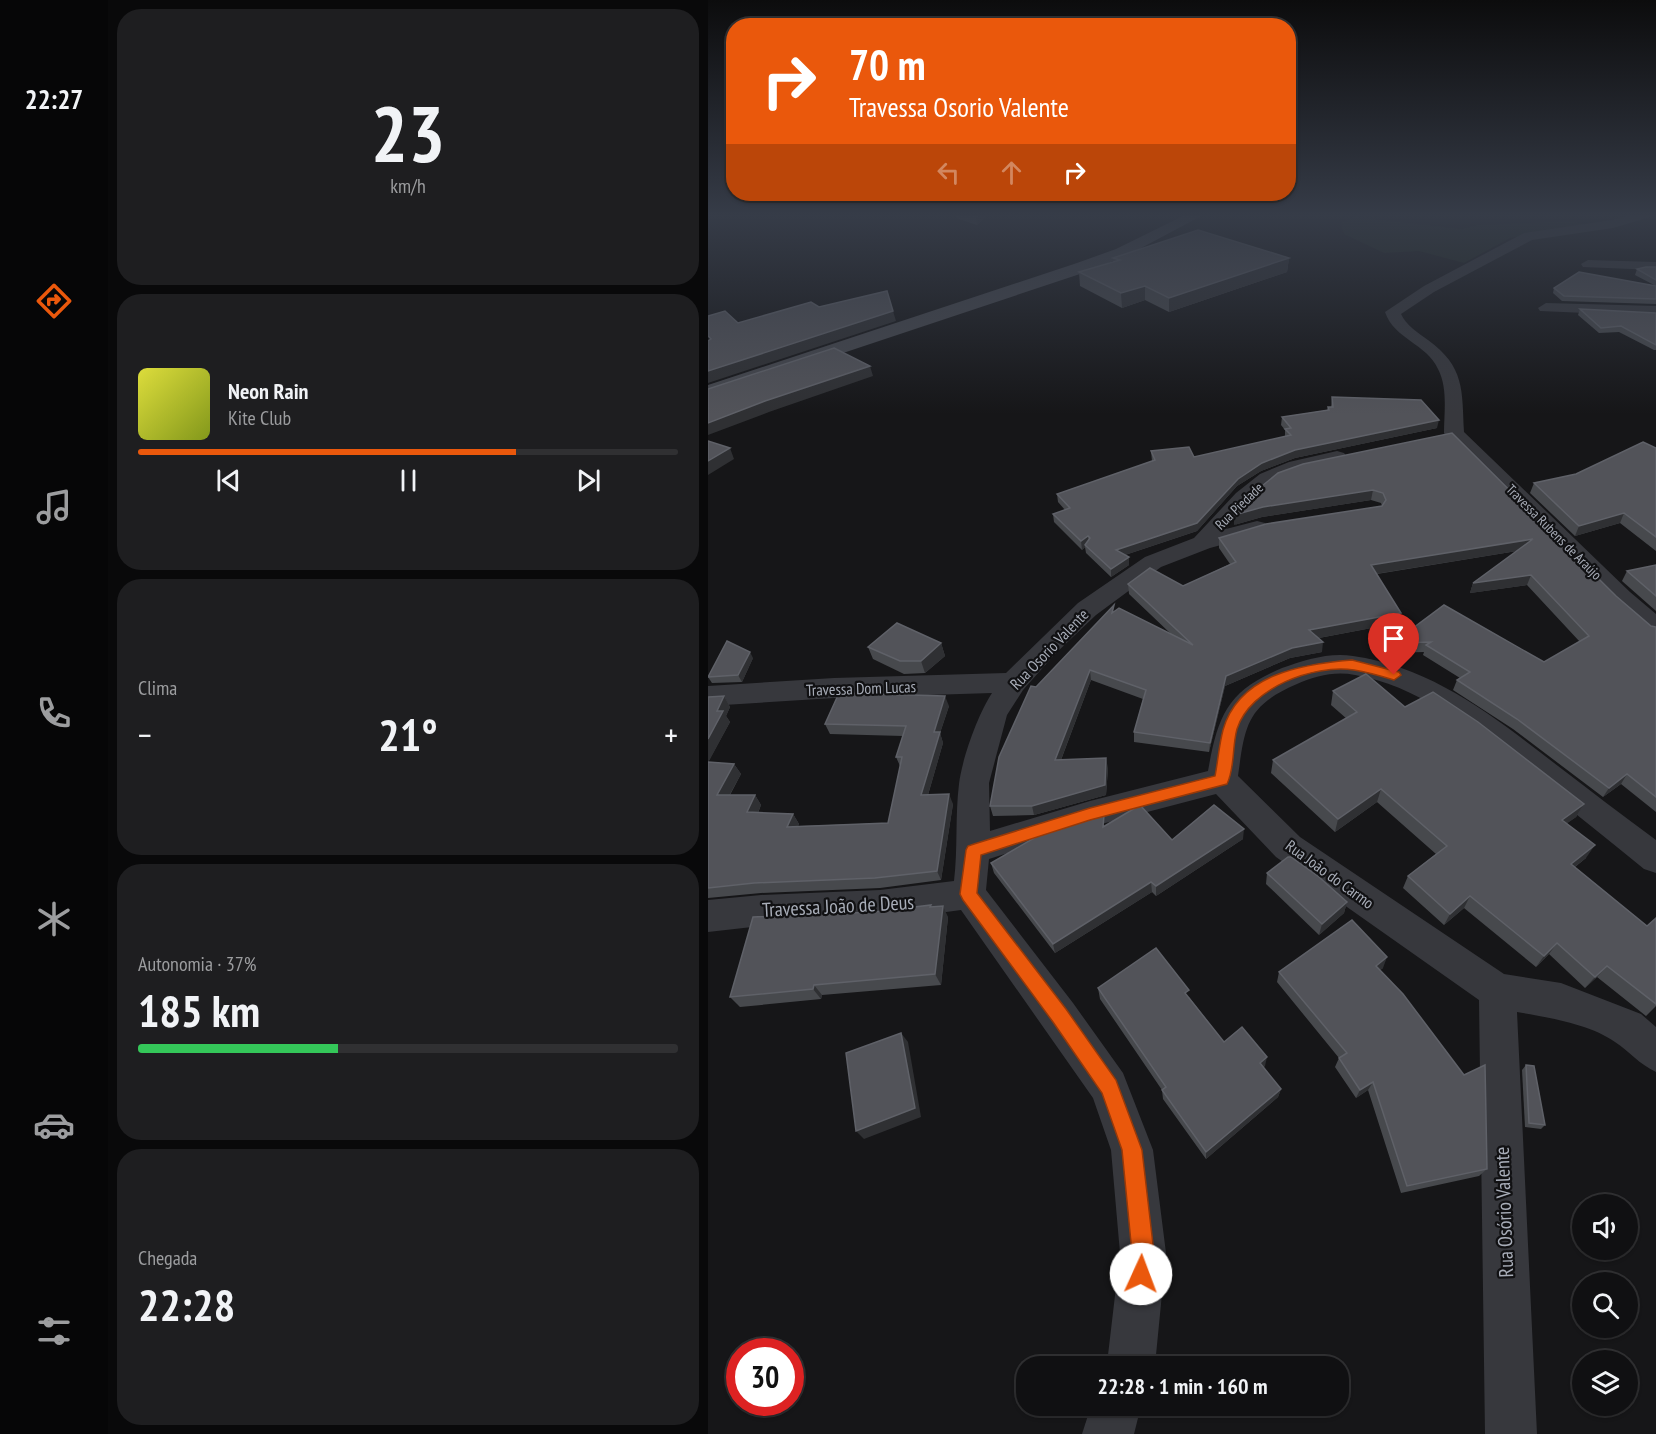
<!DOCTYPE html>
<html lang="pt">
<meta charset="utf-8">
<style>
body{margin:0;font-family:"PT Sans Narrow",sans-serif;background:#1e1e20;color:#f1f3f6;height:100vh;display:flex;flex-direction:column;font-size:22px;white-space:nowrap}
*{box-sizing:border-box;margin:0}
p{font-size:20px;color:#9c9d9f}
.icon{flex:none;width:33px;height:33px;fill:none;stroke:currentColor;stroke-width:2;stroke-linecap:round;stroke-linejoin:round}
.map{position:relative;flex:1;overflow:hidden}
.side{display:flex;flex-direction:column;gap:9px;padding:9px;background:#09090a;width:600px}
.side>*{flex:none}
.guide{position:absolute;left:18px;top:18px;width:570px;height:183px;border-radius:24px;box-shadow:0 2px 4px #0004,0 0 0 2px #303032;background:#ea580c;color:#fff;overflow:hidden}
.buttons{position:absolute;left:864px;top:1194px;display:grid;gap:12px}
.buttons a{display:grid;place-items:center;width:66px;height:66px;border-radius:50%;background:#101012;box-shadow:0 2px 4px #0004,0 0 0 2px #303032;font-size:30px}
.speed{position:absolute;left:18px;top:1338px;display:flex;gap:12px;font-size:30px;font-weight:700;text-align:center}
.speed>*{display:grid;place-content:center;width:78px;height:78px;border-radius:50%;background:#101012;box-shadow:0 2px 4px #0004,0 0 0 2px #303032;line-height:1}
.speed .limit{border:9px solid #d22;background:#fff;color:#111}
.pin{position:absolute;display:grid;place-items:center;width:51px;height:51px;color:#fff;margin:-62px -26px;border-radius:50% 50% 50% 0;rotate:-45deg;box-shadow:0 0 6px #0007}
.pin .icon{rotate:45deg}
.me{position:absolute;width:66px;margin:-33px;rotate:2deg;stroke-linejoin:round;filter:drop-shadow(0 0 4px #0008)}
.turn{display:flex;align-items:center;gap:21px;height:126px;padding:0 24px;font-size:27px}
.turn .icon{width:78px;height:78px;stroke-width:2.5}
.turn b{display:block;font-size:42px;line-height:51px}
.lanes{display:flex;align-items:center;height:57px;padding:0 24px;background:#0003;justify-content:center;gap:30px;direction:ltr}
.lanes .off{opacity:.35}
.big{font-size:45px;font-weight:600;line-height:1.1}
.side .tile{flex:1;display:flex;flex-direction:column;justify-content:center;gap:9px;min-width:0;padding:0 21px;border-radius:24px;background:#1e1e20}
.side .dial{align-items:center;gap:0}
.dial b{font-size:78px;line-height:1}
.song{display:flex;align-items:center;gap:18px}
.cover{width:72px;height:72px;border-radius:9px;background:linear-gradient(135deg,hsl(60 70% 55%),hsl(70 70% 35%))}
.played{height:6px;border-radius:3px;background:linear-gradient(90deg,#ea580c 70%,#303032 70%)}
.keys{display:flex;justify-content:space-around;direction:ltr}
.heat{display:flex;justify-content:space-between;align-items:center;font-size:33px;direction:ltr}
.charge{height:9px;border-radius:4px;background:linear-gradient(90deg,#34c759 37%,#303032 0)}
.trip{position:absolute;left:308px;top:1356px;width:333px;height:60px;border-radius:24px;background:#101012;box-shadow:0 2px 4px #0004,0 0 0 2px #303032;font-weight:600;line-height:60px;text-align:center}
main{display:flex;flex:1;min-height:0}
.tabs{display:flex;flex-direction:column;width:108px;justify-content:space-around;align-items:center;background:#060607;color:#9c9d9f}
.tabs .icon{width:42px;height:42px}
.tabs .current{color:#ea580c}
.tabs b{font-size:27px;color:#f1f3f6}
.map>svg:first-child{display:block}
</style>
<main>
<nav class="tabs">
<b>22:27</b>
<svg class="icon current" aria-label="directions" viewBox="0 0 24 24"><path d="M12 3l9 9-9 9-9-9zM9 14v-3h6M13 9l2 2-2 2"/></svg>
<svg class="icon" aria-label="music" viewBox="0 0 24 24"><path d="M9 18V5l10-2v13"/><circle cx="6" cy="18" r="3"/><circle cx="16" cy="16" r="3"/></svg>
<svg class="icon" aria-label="phone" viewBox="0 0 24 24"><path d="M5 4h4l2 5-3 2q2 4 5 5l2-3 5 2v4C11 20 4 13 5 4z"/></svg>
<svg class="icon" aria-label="climate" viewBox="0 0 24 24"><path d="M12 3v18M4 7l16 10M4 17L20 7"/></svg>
<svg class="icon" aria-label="car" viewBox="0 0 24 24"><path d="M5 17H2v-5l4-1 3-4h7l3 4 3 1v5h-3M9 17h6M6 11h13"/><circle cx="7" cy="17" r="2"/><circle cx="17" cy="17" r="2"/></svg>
<svg class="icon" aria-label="filters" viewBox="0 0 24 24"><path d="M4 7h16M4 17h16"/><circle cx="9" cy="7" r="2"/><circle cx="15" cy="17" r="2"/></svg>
</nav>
<section class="side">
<div class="tile dial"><b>23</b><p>km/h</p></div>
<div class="tile">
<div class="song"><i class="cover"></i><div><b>Neon Rain</b><p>Kite Club</p></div></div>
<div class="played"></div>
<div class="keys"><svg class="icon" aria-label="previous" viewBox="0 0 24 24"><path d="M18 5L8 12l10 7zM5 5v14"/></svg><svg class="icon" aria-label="pause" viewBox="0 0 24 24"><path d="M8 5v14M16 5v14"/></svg><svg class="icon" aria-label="next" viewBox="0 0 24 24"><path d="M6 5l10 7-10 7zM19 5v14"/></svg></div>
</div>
<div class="tile"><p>Clima</p>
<div class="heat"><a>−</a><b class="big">21°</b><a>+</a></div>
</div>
<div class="tile"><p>Autonomia · 37%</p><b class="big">185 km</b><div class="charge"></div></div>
<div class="tile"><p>Chegada</p><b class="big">22:28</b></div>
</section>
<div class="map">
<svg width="948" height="1434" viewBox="0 0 948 1434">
<rect width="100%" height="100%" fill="#161618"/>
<path fill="#1e261f" d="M647,217l107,12 16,-4 94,-4 13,4 -75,13 -46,25 -45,-12 -35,2 -40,-19 -3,-11z"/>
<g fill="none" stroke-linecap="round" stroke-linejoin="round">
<g fill="#37383d" fill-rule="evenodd">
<path d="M926,214h18l-2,3 -37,11 -81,12 -98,52 -33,22c5,11 17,19 27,26 37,27 34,50 36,92l166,160 26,22v23l-9,-3 -35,-30 -165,-167 -3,-4c0,-21 4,-45 -6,-64 -11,-25 -44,-30 -53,-57l39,-26 100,-53 88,-13z"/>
<path d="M880,260l68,2v8l-73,-3 -2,-3z"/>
<path d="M838,303l110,3v10l-116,-5 -2,-3z"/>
<path d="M629,451l7,2 3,4 -3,4c-13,4 -28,5 -41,9 -32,11 -55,34 -77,59l31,-8 8,2 3,5 -3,5 -55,15 -49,19 -65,48 -41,39 -32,36 -16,25 -18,68 1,48 100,-30 118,-30c10,-56 19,-80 74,-103 22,-8 48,-16 71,-12 80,11 144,63 205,110 33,25 65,50 98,74v33l-12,-4c-35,-29 -71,-57 -107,-86 -54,-43 -111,-96 -182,-108 -20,-4 -40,1 -58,9 -51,22 -52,42 -59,92l62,61 204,137 57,9 80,31 15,13v45c-17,-8 -26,-20 -41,-30 -25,-18 -69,-25 -98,-30l20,422h-52l-6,-434 -203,-143 -60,-63 -126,33 -101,32 -3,31 87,113 50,70 30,77 13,103 -10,102 -4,11h-48l4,-11 12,-102 -9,-103 -18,-52 -132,-188 -81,11 -119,5 -53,6v-32l53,-5 119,-5 74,-9c4,-32 1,-65 5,-97 3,-25 19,-70 33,-91l-158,5 -126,8v-20l126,-8 172,-5 72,-70 67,-46 49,-19 42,-45 24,-19 29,-12z"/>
<path d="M383,1406h50l-7,28h-52z"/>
</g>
<path fill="#45474d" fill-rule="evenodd" d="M479,214h18l-77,41 -39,16 -381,127v-13l369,-122 39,-14z"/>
</g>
<g fill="#47494d">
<path d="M244,214h36l-11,11 -18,-6z"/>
<path d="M405,258h176l-2,14 -118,40 -24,-12 -23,8 -42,-22 -1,-14 34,-10z"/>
<path d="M948,267v37l-94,-3 -9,-8 1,-5 100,-3 -19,-10 2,-6z"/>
<path d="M872,309l76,4v37h-2l-35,-18 -20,1 -21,-18z"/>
<path d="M624,397l105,31 -142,30 -34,13 -24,15 -40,45 -72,24 4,2v8l-18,12 -25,-24 -1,-6 -3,3 -28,-28 -1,-8 12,-4 -7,-8 -1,-8 95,-33 -1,-10 43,6 91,-20v-7l-4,-5 1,-8 45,-7 1,-3h3z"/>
<path d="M744,433l164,163 35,30 5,1v185l-35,-28 -18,13 -90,-68 -60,-39 4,-10 3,-2 -37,-23 1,-3 -34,1 3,-10 51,-38 100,57 36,-20 -53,-57 -57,8 3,-10 44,-32 -140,23 21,49 -79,15 3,14 -32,6 -65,28 -16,66 -75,-10v-10l9,-33 -52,-19 -30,80 47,8 -2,27 -72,20 -41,1 -3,-10 46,-119 79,-76 56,23 -42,-40 -1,-10 55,2 47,-22 -11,-16v-10l163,-32 -1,-3 -10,-3 -109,17 -28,8z"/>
<path d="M948,448v103l-36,-28 -45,13 -45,-43 4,-10 42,-9z"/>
<path d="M948,565v46l-34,-30 5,-10z"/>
<path d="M233,643l4,13 -20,17 -21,1 -31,-15 -5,-12z"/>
<path d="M45,658l-11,24 -30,1 -4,-6z"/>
<path d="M625,691l72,16 179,97 -8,13 -9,6 19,35 -11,9 72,59 9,-8v88l-10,10 -49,-39 -12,11 -36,-34 -13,13 -72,-59 -20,17 -41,-37 5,-12 28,-22 -59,-52 -42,30 -64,-59 2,-13 74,-41 -16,-14z"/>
<path d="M16,696l6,11 -4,9 4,6 -22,40 26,2 7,10 -11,21h25l6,10 -3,8 35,1 6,10 -1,2 90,-3 12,-57 -4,-9 7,-21 -73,-2 -5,-10 124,-18 -9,27 3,10 -15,52 25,9 -12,76 -61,8 -119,5 -53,5v-201z"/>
<path d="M397,826l67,14 71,-1 -87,57 -4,-4 -97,61 -61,-80 -3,-10z"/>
<path d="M559,873l80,29 -3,11 -25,22 -53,-51z"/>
<path d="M224,907l16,10 -7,68 -119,10 -1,4 -81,8 -10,-10 144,-85z"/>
<path d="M675,968l-3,2 107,199 -8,7 -78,17 -33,-103 -12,8 -21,-31 4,-9 -62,-76 2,-10z"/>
<path d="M390,988l91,9 35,45 41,24 -2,1 18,22 -3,8 -72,62 -43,-60 -1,-9 -62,-91z"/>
<path d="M818,1065l19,60 -4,4 -16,-2 -3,-57z"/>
</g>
<g fill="#2f3033">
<path d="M272,214h8l-11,11 -1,-8z"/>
<path d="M581,258l-2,14 -118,40v-14z"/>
<path d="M437,286v14l-23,8 -1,-15z"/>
<path d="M185,311l3,10 -188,62v-12z"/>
<path d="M162,366l3,10 -104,36 -61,23v-12l57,-22z"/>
<path d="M731,420l-2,8 -142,30 -34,13 -24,15 -40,45 -81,27v-8l122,-71 24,-16 33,-13z"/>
<path d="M22,448l4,11 -26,16v-14z"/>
<path d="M665,490l-2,10 -109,17 -28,8v-10l29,-8z"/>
<path d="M916,513l-4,10 -45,13 4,-10z"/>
<path d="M380,536l1,9h-4v2l-3,3 -1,-9z"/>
<path d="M825,539l-4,10 -160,26 2,-10z"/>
<path d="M421,557v8l-18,12v-8z"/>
<path d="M823,575l-4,10 -57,8 3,-10z"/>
<path d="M693,613l-3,10 -90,17 1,-10z"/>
<path d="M615,642l-1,10 -32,6 -65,28 -16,66 1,-9 16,-67 66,-28z"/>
<path d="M233,643l4,13 -20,17 -4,-12z"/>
<path d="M42,652l3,6 -11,24 -4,-7z"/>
<path d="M382,670l1,10 -34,90 -2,-10z"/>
<path d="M16,696l6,11 -4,9 4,6 -22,41v-24l9,-28z"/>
<path d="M237,696l4,10 -9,27 3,10 -18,62 -4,-10 13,-63z"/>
<path d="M398,758l2,10 -2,27 -72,20 -2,-9z"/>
<path d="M26,764l7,10 -17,31 -7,-10z"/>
<path d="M919,774l-6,10 -18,13 6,-9z"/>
<path d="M673,789l-4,13 -42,30 3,-13z"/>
<path d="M241,794l4,10 -12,76 -4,-9z"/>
<path d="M47,795l6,10 -7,17 -7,-10z"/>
<path d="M876,804l-8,13 -21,15 7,-12z"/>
<path d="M85,814l6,10 -5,13 -7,-10z"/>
<path d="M536,829l-1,10 -87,57v-10z"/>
<path d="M887,845l-9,13 -23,18 8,-12z"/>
<path d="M443,882l1,10 -97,61 -2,-9z"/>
<path d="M762,896l-6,12 -20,17 6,-11z"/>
<path d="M639,902l-3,11 -25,22 3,-11z"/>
<path d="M235,906l5,11 -7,68 -6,-11z"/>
<path d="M849,943l-8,11 -13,13 8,-11z"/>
<path d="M679,957l-4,11 -11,8 4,-10z"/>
<path d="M899,966l-10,11 -12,11 10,-11z"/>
<path d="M106,985l8,10 -1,4 -8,-10z"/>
<path d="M193,1033l7,9 13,75 -57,22 -8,-8z"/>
<path d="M559,1057l-2,9 -7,6 2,-9z"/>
<path d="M665,1082l-5,8 -12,8 4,-8z"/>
<path d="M573,1089l-3,8 -72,62v-7z"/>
</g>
<g fill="#525359" stroke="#5f6168" stroke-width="1.5">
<path d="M257,214h15l-4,3z"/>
<path d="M490,230l91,28 -120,40 -24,-12 -24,7 -42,-21 41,-12 -7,-2z"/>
<path d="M938,267h10v13l-19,-11z"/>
<path d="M871,272l77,14v13l-92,-3 -10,-8z"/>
<path d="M179,291l6,20 -185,60v-30l3,-2 -3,-3v-20l17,-5 13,12 73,-21 8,5z"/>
<path d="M872,309l76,4v32l-35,-19 -20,2z"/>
<path d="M126,348l36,18 -105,35 -57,22v-34z"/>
<path d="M624,397l89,3 18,20 -144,30 -33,13 -24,16 -41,44 -81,27 13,7 -18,12 -26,-24 5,-7 -2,-2 -7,5 -28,-27 17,-6 -13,-14 98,-34 -4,-9 38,-4 5,10 97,-22 -6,-6 6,-1 -9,-11 47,-7 -1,-3h5z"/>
<path d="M744,433l164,163 35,30 5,1v170l-29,-23 -18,14 -92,-69 -60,-39 13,-8 -44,-27 5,-3 -38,1 51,-38 100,57 45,-26 -58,-61 -58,8 60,-44 -162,26 30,48 -92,17 14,12 -31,6 -66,28 -16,67 -76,-11 12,-42 -56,-20 -35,90 51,-2 -1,27 -73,21h-42l9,-49 32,-71 5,1 78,-82 -2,8 7,-5 74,37 -65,-61 22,-16 33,18 53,-24 -17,-24 47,-14 116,-18 4,-6 -3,-7 -10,-3 -110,17 -29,8 23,-25 21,-17 25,-9z"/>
<path d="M0,441l22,7 -22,13z"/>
<path d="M935,442l13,6v89l-32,-24 -45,13 -45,-43 42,-9z"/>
<path d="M948,565v31l-29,-25z"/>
<path d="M189,623l44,20 -20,18h-21l-32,-14z"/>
<path d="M19,641l23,11 -12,23 -30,2z"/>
<path d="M658,674l39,33 28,-15 45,30 106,82 -22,16 33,25 -24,19 76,62 9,-8v86l-49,-38 -12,11 -38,-34 -13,13 -74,-60 -20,18 -42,-38 39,-30 -66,-57 -43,30 -65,-59 84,-48 -24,-21z"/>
<path d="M131,693l106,3 -11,36h6l-19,63 28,-1 -12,77 -62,7 -121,5 -46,5v-126l26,2 -17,31h38l-8,17 46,2 -6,13 101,-4 14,-66h-6l10,-31 -81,-2z"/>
<path d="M16,696l-7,15h6l-15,28v-42z"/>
<path d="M432,805l32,35 42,-35 30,24 -88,57 -5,-4 -98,62 -62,-81 50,-29 63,-19 -1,12z"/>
<path d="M580,857h3l28,20 28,25 -25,22 -55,-51z"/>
<path d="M223,905l-1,2 13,-1 -8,68 -121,11 -1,4 -83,8 23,-80 121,-5z"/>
<path d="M644,920l35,37 -11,9 27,28 61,81 21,-10 2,104 -80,17 -34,-104 -13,8 -21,-32 8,-5 -68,-81z"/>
<path d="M448,948l33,42 -4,3 39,49 18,-15 25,30 -7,6 21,26 -75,63 -44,-62 4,-3 -68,-99z"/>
<path d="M193,1033l14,75 -59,23 -10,-78z"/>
<path d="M818,1065l8,1 11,59 -16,-2z"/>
</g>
<linearGradient id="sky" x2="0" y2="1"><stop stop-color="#0c0c0d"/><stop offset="0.52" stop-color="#363c48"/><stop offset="1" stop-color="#363c48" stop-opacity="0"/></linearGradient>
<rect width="948" height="414" fill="url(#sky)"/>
<path fill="#ea580c" stroke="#983908" stroke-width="1.5" d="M644,660l47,12 2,3 -7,5c-13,-4 -27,-8 -40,-10 -41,-6 -104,18 -117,59 -5,18 -2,39 -10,55l-137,36 -109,35 -4,38 89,116 50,71 26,70 12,103 -5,28 -8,4 -8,-4 -3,-7 2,-21 -10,-103 -20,-57 -49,-71 -90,-122 -3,-6 6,-44 2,-4 6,-2 116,-36 125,-32c3,-15 4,-31 8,-46 16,-56 79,-66 129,-70z"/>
<g text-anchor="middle" stroke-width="4.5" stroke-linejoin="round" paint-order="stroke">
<g font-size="14" fill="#a8adb8" stroke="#111113">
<text transform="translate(531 506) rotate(-44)" y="5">Rua Piedade</text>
<text transform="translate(846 532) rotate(45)" y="5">Travessa Rubens de Araújo</text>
</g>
<g font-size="16" fill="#a8adb8" stroke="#111113">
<text transform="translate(341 649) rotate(-46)" y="6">Rua Osorio Valente</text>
<text transform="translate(153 688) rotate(-2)" y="6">Travessa Dom Lucas</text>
<text transform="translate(622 874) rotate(36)" y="6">Rua João do Carmo</text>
</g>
<g font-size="20" fill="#a8adb8" stroke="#111113">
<text transform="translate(130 906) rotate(-3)" y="7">Travessa João de Deus</text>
<text transform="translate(796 1212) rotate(-92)" y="7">Rua Osório Valente</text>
</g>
</g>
</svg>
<div class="buttons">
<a><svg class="icon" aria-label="sound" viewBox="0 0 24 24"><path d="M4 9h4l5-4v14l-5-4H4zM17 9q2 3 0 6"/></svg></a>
<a><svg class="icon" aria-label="search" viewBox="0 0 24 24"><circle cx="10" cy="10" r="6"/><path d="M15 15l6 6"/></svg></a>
<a><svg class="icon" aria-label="layers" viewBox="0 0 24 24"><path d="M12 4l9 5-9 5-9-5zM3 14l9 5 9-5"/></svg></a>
</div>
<div class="speed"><div class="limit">30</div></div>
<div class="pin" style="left:686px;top:675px;background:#d93025"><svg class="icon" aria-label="arrive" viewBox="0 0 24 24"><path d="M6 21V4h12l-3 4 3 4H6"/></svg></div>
<svg class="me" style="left:433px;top:1274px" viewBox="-20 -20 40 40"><circle r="19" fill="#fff"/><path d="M0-13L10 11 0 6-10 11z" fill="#ea580c"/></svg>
<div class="trip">22:28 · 1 min · 160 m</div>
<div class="guide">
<div class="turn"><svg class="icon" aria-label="right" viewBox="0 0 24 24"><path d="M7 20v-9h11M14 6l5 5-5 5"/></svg><div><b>70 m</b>Travessa Osorio Valente</div></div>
<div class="lanes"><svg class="icon off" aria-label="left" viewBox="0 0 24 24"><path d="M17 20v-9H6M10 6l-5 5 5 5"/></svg><svg class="icon off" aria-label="ahead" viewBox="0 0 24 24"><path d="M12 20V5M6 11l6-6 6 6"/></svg><svg class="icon" aria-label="right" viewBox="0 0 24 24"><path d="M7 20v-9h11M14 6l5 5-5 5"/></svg></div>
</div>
</div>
</main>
